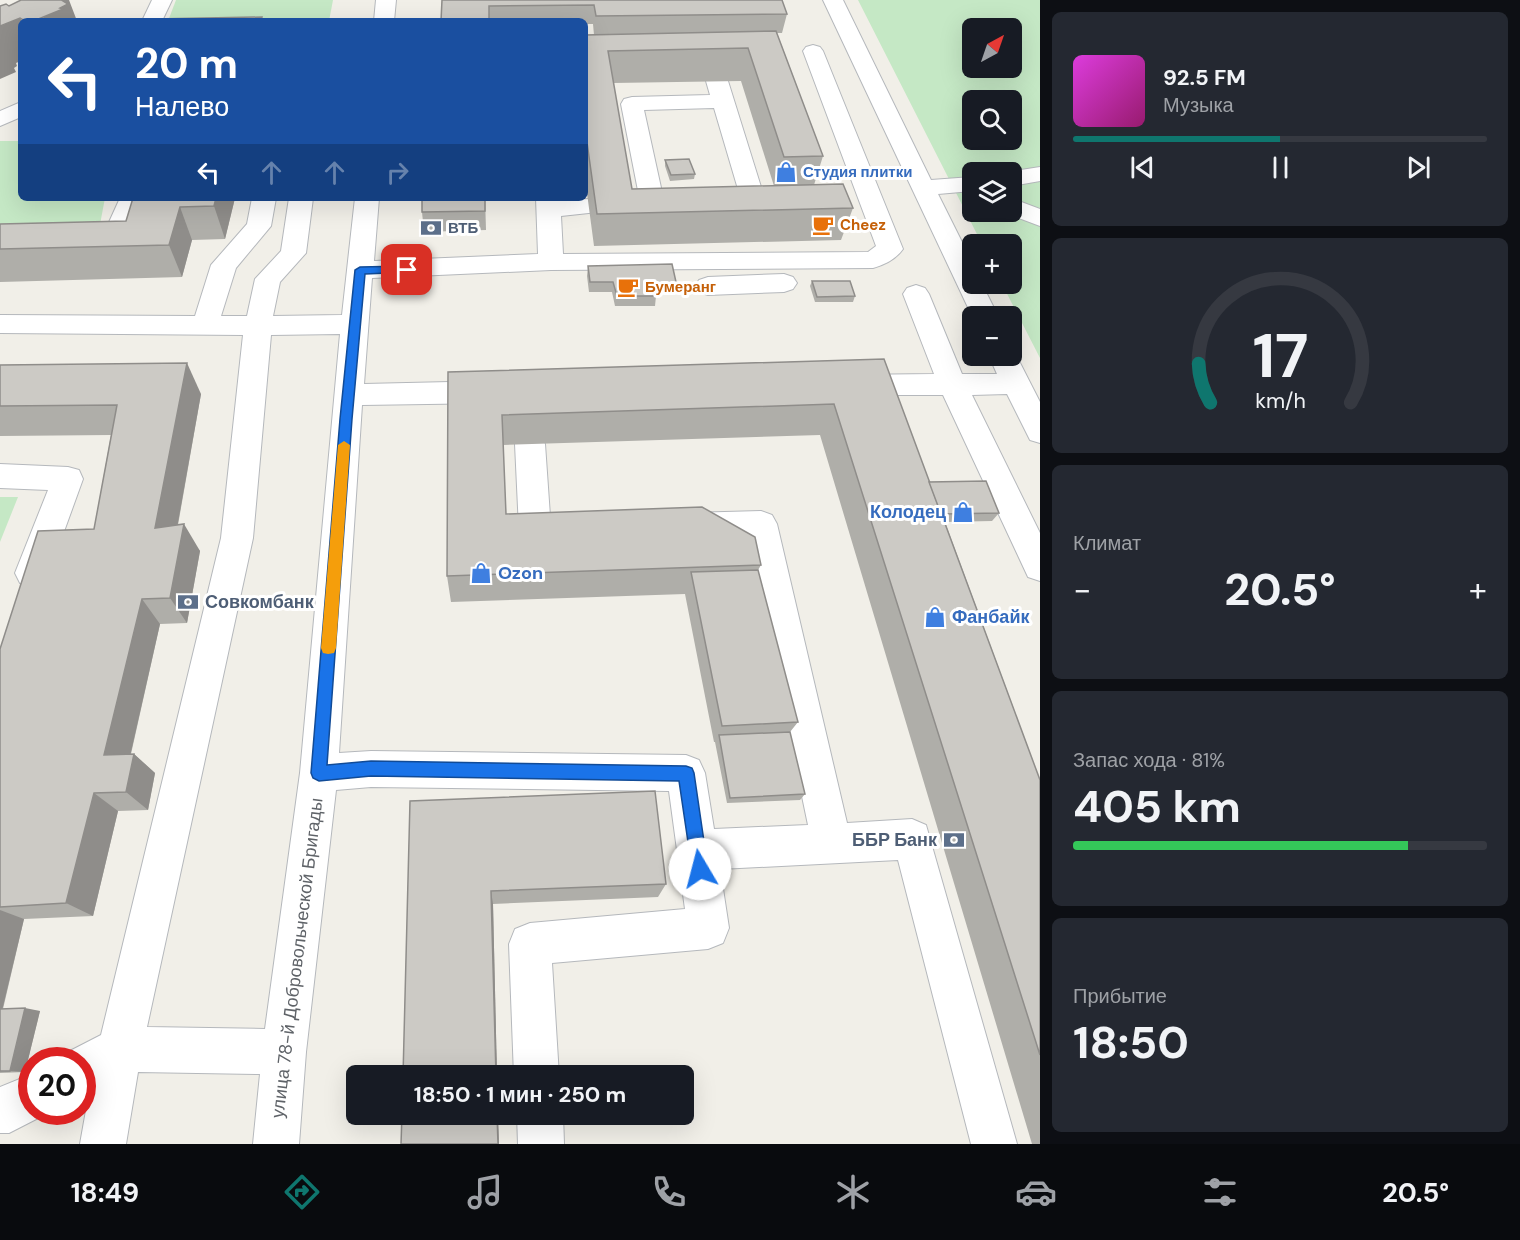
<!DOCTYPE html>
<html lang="ru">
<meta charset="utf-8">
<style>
body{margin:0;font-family:"DM Sans",sans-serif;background:#242831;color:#f1f3f6;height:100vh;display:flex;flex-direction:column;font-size:22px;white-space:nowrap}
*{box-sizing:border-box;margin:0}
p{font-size:20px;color:#9ea1a6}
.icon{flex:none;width:33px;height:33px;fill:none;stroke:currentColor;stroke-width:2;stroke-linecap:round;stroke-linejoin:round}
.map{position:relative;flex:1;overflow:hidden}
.side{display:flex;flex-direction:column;gap:12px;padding:12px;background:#0d0f14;width:480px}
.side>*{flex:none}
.hud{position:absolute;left:18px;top:18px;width:570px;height:183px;border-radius:9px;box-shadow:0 6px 24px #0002;background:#1a4fa0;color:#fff;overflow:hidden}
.needle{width:39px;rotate:40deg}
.tools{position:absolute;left:962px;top:18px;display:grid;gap:12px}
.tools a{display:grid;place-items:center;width:60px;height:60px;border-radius:9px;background:#171b24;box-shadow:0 6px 24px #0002;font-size:30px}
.speed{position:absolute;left:18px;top:1047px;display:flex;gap:12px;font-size:30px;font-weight:700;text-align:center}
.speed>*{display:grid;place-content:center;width:78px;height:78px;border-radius:50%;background:#171b24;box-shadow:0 6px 24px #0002;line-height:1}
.speed .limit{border:9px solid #d22;background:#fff;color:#111}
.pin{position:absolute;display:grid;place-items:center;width:51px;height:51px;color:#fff;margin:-26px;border-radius:12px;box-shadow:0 3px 9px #0006}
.me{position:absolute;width:66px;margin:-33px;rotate:352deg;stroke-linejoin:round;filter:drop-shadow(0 0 4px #0008)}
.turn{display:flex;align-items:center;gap:21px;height:126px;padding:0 18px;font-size:27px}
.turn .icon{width:78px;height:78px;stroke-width:2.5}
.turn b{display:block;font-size:42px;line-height:51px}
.lanes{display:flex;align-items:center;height:57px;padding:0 18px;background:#0003;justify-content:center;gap:30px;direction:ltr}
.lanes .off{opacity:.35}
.big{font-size:45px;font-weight:700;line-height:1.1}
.side .widget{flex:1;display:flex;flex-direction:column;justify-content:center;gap:9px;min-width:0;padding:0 21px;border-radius:9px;background:#242831}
.side .dial{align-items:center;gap:0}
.dial svg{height:156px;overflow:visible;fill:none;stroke:#363941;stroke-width:7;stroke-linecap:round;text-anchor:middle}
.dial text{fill:#f1f3f6;stroke:none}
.song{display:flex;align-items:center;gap:18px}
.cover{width:72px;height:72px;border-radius:9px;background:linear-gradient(135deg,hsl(300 70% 55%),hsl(320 70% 35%))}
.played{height:6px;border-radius:3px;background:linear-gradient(90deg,#0f766e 50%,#363941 50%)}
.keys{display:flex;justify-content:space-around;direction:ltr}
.heat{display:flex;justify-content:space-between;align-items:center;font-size:33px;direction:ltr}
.charge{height:9px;border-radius:4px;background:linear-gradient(90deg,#34c759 81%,#363941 0)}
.trip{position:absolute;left:346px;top:1065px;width:348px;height:60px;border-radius:9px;background:#171b24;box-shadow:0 6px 24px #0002;font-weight:700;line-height:60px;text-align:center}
.menu{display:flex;height:96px;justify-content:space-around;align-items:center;background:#090b0e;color:#9ea1a6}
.menu .icon{width:42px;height:42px}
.menu .selected{color:#0f766e}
.menu b{font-size:27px;color:#f1f3f6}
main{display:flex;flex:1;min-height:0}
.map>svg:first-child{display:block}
</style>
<main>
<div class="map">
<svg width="1040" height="1144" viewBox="0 0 1040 1144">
<rect width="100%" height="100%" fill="#f1efe8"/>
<g fill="#c5e8c5" fill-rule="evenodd">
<path d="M176,0h157l-4,21h-161z"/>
<path d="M858,0h182v358l-38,-74h9v-40h-29zM972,28h39v40h-39zM972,100h39v40h-39zM972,172h39v40h-39z"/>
<path d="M0,141h21v57h84l-7,37 -98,1z"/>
<path d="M0,497h18l-18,45z"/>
</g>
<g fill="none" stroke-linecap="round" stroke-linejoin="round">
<defs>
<g id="minor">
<path d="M152,0h20l-10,21h-20z"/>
<path d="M376,0h20l-2,21h-20z"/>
<path d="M823,0h20l88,180 41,-3v14l-34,3 34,68v22h10l16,32h-26z"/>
<path d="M813,45l7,2 3,4 80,198c-7,10 -19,16 -30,19l-322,2 -179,8 -8,106 129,-3 10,4 4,7 -4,7 -10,4 -131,2 -23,348 32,-2 315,4 13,5 6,13 9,56 94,-4 -60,-288 -60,2 -11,-4 -5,-9 5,-9 11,-4 73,-2 11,4 5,9 70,299 65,-4 14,6 91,319h-46l-73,-284 -178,9 9,59 -6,15 -15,6 -156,14 7,113h-45l-5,-132 6,-15 15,-6 155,-14 -16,-118 -298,-4 -35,3 -30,262 -7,92h-46l7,-70 -122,-2 -12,72h-46l10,-56 -8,3v-31h-19l3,-7 35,-18 120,-497 22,-203 -243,-2v-18l195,1 16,-51 36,-41 5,-26h24l-5,28 -35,42 -15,48h26l8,-37 26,-28 8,-53h24l-7,55 -26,29 -7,34 69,-1 13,-117h24l-5,63 164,-7 -2,-56h24v3l29,-2 9,3 3,5 -3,5 -37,4 2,38 305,-2 8,-6 -73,-195 3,-4zM340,334l-40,439 -35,256 -118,-2 106,-489 18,-203z"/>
<path d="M717,75l8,1 3,5 38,122 -3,5c-15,4 -31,5 -46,1l-3,-5 3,-5 23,-3 -26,-88 -70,2 21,96 -3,5 -9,3 -9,-3 -3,-5 -20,-102 3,-5 8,-2 78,-2 -4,-14 3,-5z"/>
<path d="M21,102v15l-21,9v-15z"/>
<path d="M1040,167v14l-29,5v-14h-3z"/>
<path d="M120,198h24l-21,47 -9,2h-114v-16h105z"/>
<path d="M1011,198l29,11v17l-37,-14h8z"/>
<path d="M784,274l9,3 4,6 -4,6 -9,3 -76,3 -9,-3 -4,-6 4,-6 9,-3z"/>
<path d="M916,285l9,3 4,6 33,80h35l-8,-18h22v-8l2,1 27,53v41l-10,-3 -23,-46 -35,1 68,138v48l-12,-4 -85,-182h-95l-10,-3 -4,-7 4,-7 10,-3 86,-1 -31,-80 4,-6z"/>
<path d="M530,432l11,4 4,8 5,72h15l11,4 5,9 -5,9c-17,6 -35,6 -52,0l-5,-9 -4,-85 4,-8z"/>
<path d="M0,464l68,3 11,3 4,9 -34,94 -5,10 -12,4 -12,-4 -5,-10 33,-83 -48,-2z"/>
<path d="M32,1074v38l16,1 -39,20h-9v-46z"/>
<path d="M517,1114h46l1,30h-46z"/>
</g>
</defs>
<use href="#minor" stroke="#b5b8bc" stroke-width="2"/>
<use href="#minor" fill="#fff" fill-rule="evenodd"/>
</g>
<g fill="#afaea9" fill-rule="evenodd">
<path d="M442,0h340l5,14 -5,19h-5l46,123 -9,29 39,23 -12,32 -247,6 -9,-68v-143h9l-1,-11h-8v-3h-144zM741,81l33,105 -142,3 -19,-106z"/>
<path d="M665,160l30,14 -1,5 -24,2 -5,-15z"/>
<path d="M133,198h102l-10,41 -33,1 -10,37 -182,5v-58l126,-3z"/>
<path d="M485,198l1,32 -62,2 -2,-20z"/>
<path d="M588,266l88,16 -2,10h-19l1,4 -1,10h-40l-3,-14h-23l-2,-16z"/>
<path d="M812,281l43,15 -2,6h-38l-5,-16z"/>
<path d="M884,359l45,123 70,31 -7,8 -47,1 95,258v364h-8l-212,-709 -317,10 3,69 255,51 -3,5 40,152 -8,10 15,62 -5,6 -73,3 -12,-61h-1l-29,-148 -234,8 -4,-26 1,-204z"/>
<path d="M0,365l201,29 -23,131 22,26 -13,72 -27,1 -29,130h3l21,19 -7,37 -30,1 -25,105 -69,3 -21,90 37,2 -15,61 -25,1v-424l94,-120 17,-94 -111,1z"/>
<path d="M410,801l256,83 -8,13 -165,7 4,172h-94z"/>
</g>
<g fill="#8f8d8a">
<path d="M66,0h3l8,21h-40l23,-13 3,-7z"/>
<path d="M20,18l2,3 -1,40 -5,2 1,3 -3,2 2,4 -16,7v-53z"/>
<path d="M216,198h19l-10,41 -11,-33z"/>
<path d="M180,207l12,33 -10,37 -13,-32z"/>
<path d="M187,363l14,31 -29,162 -17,-28z"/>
<path d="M184,524l16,27 -13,72 -17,-25z"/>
<path d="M142,599l18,25 -34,150 -22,-19z"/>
<path d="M134,754l21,19 -7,37 -22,-18z"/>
<path d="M94,793l24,18 -25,105 -27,-13z"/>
<path d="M491,891l2,13 4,172h-1z"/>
<path d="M0,910l24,9 -24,100z"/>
<path d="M25,1008l15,3 -15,61 -15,-1z"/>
<path d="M497,1114h1l1,30h-1z"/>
</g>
<g fill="#cccac5" stroke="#8f8d8a" stroke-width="1.5">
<path d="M21,0h45l-3,1 5,3 -8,4 3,1 -27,11 -2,-1 -6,2h-3l-5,-3 -20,8v-20l6,-2 3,2z"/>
<path d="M442,0h340l5,14 -191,2 -2,-11 -105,1v15h-48z"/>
<path d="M262,17l-1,4h-109l1,-2z"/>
<path d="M776,31l47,125 -39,1 -36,-109 -140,3 24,138 211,-5 10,24 -256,6 -12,-86v-93z"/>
<path d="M689,159l6,15 -24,1 -6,-15z"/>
<path d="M133,198h83l-2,8 -34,1 -11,38 -169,4v-25l126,-3z"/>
<path d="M422,198h63v13l-63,1z"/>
<path d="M672,264l4,18h-24l4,14h-39l-4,-14h-23l-2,-16z"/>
<path d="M812,281h38l5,15 -38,1z"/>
<path d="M884,359l156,421v275l-206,-651 -332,11 4,99 196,-7 53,30 6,28 -314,11 1,-204z"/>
<path d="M187,363l-32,165 29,-4 -14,74 -28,1 -38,156 30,-1 -8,38 -32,1 -28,110 -66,4v-258l38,-118 56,-2 23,-124 -117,1v-41z"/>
<path d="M986,481l13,32 -58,1 -12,-32z"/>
<path d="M758,570l40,152 -76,4 -31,-154z"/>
<path d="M790,732l15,62 -75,4 -11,-63z"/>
<path d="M655,791l11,93 -175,7 5,185h-93l7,-275z"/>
<path d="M25,1008l-15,63h-10v-62z"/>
<path d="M402,1114h95l1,30h-97z"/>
</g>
<path fill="#1a73e8" stroke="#114b97" stroke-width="1.5" d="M407,266l6,4 -2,2 -46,2 -13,145 -25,346 44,-4 315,5 6,2 2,5 14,96 -2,6 -6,3 -6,-3 -2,-6 -13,-88 -308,-5 -52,5 -6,-3 -2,-5 29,-354 15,-149 5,-3z"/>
<path fill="#f59e0b" d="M344,441l6,4 -14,203 -2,5 -6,1 -5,-1 -2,-5 17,-203z"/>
<defs>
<symbol id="shop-bare" viewBox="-9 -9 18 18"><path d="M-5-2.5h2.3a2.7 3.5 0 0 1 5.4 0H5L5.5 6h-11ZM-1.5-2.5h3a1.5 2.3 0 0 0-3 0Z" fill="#3f7fe0" stroke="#fff" stroke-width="2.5" paint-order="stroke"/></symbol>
<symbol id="cafe-bare" viewBox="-9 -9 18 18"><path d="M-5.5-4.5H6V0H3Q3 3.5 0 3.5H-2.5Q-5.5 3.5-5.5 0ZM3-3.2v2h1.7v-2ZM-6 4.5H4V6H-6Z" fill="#e8710a" stroke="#fff" stroke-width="2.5" paint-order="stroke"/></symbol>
<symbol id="bank-bare" viewBox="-9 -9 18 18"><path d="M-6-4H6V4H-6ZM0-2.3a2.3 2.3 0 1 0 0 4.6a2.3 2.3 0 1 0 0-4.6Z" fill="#5c6f8a" stroke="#fff" stroke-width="2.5" paint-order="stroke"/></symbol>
</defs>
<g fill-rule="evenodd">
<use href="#shop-bare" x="771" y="157" width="30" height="30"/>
<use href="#cafe-bare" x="808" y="210" width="30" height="30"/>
<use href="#bank-bare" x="416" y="213" width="30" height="30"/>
<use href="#cafe-bare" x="613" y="272" width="30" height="30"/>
<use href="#shop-bare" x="948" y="497" width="30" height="30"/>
<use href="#shop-bare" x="466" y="558" width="30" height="30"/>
<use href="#bank-bare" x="173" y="587" width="30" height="30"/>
<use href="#shop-bare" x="920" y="602" width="30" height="30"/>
<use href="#bank-bare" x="939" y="825" width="30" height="30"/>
</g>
<g text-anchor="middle" stroke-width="6" stroke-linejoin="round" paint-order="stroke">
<g font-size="15" font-weight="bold" fill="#366cbe" stroke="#fff" text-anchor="start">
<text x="803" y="177">Студия плитки</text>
</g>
<g font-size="15" font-weight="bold" fill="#c56008" stroke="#fff" text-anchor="start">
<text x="840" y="230">Cheez</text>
<text x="645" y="292">Бумеранг</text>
</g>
<g font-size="15" font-weight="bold" fill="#4e5e75" stroke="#fff" text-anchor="start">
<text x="448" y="233">ВТБ</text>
</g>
<g font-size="18" font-weight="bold" fill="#366cbe" stroke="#fff" text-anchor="start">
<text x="946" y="518" text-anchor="end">Колодец</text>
<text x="498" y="579">Ozon</text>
<text x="952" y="623">Фанбайк</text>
</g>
<g font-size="18" font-weight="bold" fill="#4e5e75" stroke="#fff" text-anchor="start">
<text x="205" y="608">Совкомбанк</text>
<text x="937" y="846" text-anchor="end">ББР Банк</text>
</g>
<g font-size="18" fill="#5f6368" stroke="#fff">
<text transform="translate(297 958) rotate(-83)" y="6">улица 78-й Добровольческой Бригады</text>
</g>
</g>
</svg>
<div class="tools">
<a><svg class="needle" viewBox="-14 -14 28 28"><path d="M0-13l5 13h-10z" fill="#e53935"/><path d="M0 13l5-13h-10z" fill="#9ea1a6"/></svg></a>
<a><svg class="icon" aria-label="search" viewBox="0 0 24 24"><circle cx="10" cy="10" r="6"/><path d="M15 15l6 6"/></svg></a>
<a><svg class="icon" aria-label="layers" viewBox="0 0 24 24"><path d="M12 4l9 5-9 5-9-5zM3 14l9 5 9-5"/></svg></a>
<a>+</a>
<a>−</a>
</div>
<div class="speed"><div class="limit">20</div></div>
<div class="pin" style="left:407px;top:270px;background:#d93025"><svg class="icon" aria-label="arrive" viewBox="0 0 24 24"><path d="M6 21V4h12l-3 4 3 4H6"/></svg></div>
<svg class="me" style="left:700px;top:869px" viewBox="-20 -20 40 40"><circle r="19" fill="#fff"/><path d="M0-13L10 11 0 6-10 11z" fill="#1a73e8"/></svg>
<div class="trip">18:50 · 1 мин · 250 m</div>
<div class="hud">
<div class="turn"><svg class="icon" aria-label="left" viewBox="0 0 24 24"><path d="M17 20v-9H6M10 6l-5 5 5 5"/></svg><div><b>20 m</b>Налево</div></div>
<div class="lanes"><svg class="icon" aria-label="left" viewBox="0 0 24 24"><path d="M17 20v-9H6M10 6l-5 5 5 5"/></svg><svg class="icon off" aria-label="ahead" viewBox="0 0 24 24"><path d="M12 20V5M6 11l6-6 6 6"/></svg><svg class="icon off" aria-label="ahead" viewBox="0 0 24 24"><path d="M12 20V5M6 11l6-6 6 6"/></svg><svg class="icon off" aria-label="right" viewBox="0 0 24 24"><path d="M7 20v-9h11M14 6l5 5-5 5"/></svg></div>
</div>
</div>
<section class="side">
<div class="widget">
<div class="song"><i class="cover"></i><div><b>92.5 FM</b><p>Музыка</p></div></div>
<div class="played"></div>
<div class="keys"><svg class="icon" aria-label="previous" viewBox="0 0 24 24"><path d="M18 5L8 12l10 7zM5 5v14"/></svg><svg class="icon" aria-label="pause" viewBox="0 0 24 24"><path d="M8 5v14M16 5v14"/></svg><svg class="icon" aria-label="next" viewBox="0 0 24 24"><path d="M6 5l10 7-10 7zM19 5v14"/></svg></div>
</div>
<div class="widget dial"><svg viewBox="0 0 100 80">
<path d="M14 69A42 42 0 1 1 86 69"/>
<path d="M14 69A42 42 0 0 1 8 49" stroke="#0f766e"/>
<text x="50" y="56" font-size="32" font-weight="700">17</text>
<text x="50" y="72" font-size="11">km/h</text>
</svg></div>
<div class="widget"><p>Климат</p>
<div class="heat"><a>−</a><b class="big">20.5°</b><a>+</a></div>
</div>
<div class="widget"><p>Запас хода · 81%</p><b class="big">405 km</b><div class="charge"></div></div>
<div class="widget"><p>Прибытие</p><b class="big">18:50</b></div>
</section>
</main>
<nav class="menu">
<b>18:49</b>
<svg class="icon selected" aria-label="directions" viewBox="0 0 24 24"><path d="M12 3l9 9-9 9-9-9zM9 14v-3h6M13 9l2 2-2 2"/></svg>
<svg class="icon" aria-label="music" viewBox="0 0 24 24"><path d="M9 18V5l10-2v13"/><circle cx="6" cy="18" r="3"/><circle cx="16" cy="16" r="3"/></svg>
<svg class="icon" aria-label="phone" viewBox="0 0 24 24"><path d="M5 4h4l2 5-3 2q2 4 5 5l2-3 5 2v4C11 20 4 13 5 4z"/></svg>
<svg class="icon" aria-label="climate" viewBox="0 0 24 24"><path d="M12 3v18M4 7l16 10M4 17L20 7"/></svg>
<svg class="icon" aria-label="car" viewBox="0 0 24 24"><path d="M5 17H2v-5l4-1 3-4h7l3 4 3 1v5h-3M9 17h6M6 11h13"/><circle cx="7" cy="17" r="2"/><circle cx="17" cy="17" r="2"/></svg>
<svg class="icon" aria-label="filters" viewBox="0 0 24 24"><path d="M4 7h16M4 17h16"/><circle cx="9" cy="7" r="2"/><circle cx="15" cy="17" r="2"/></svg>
<b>20.5°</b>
</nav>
